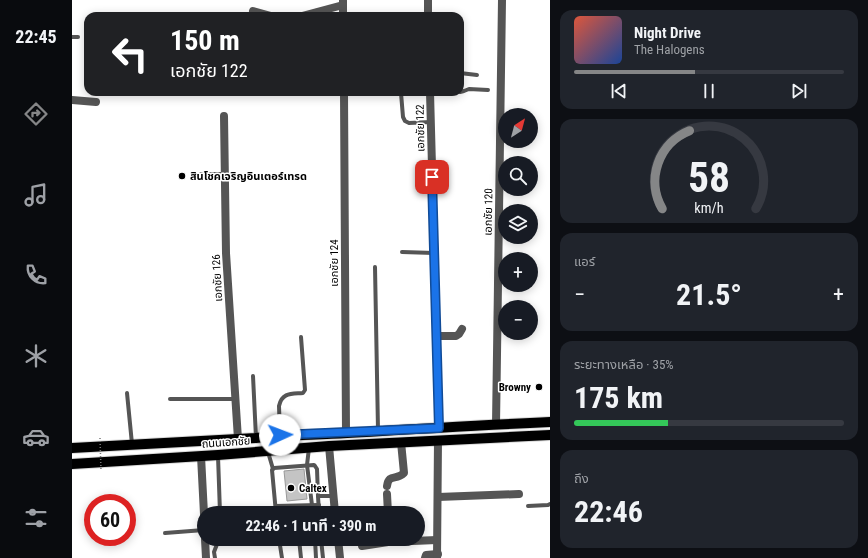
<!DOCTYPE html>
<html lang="th">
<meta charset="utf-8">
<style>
body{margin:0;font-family:"Roboto Condensed","Noto Sans Thai",sans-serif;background:#20242c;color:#f1f3f6;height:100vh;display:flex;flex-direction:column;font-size:15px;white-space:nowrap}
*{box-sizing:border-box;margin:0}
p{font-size:13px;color:#9ea1a6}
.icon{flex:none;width:22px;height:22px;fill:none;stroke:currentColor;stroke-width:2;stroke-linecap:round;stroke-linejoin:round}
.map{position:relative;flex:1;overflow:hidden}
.side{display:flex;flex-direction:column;gap:10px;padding:10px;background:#0d0f14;width:318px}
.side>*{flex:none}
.hud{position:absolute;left:12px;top:12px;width:380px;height:84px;border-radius:12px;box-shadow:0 2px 10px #0003;background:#202124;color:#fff;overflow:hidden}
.needle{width:26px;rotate:36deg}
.buttons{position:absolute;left:426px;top:108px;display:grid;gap:8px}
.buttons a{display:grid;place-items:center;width:40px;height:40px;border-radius:50%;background:#171b24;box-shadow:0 2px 10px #0003;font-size:20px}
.speed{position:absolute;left:12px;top:494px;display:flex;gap:8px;font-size:20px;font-weight:700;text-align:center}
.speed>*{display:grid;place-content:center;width:52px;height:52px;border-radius:50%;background:#171b24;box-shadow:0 2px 10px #0003;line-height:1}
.speed .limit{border:6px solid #d22;background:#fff;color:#111}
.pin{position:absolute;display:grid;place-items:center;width:34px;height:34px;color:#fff;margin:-17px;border-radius:8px;box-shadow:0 2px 6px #0006}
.me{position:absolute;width:44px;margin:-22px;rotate:88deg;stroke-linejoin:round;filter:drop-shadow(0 0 3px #0008)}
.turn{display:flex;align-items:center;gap:14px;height:84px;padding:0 20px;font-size:18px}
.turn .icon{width:52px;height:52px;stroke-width:2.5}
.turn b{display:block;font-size:28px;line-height:34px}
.big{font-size:30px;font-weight:700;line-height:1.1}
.side .card{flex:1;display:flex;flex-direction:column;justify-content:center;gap:6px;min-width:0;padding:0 14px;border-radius:12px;background:#20242c}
.side .dial{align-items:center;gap:0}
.dial svg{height:104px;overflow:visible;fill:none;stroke:#363941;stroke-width:7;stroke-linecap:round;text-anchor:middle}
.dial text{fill:#f1f3f6;stroke:none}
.song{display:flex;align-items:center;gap:12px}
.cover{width:48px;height:48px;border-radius:6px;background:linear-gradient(135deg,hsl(10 70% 55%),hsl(220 70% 35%))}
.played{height:4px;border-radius:2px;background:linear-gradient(90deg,#858687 45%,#363941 45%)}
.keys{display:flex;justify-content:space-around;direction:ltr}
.heat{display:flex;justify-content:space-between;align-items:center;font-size:22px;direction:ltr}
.charge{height:6px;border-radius:3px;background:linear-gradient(90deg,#34c759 35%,#363941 0)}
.trip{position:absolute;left:125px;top:506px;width:228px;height:40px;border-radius:20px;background:#171b24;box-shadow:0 2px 10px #0003;font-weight:700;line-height:40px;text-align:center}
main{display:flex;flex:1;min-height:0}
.menu{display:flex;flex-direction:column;width:72px;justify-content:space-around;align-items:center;background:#090b0e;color:#9ea1a6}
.menu .icon{width:28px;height:28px}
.menu .on{color:#858687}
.menu b{font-size:18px;color:#f1f3f6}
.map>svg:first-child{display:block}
</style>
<main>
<nav class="menu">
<b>22:45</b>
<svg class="icon on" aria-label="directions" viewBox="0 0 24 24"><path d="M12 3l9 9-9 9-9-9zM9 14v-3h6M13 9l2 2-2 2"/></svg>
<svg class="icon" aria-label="music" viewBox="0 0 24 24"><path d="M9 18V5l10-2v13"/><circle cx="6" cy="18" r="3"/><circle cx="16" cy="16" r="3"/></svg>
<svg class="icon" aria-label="phone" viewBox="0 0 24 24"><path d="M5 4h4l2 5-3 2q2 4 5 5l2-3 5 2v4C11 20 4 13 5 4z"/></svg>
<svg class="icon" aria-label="climate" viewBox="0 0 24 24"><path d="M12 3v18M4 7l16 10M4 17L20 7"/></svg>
<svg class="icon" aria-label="car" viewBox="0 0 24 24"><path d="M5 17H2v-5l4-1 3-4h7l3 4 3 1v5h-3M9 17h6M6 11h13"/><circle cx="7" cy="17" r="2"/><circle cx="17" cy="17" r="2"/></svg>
<svg class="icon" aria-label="filters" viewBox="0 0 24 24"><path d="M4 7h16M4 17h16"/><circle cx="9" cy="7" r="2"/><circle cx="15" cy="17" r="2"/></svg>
</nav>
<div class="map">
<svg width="478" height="558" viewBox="0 0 478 558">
<rect width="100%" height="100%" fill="#fff"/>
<path fill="#c4c4c4" stroke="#999" d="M232,469l3,30 -20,2 -3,-30z"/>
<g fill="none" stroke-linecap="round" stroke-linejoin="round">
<defs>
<g id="primary">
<path d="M0,448l184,-10c30,-3 60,-3 91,-5 67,-4 135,-8 203,-11"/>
<path d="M0,464l146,-9 111,-9 221,-11"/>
</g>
</defs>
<use href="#primary" stroke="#dbdbdb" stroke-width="12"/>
<g stroke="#555" stroke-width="4">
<path d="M0,37h6"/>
<path d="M388,73l17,2"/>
<path d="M388,92l4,-1 5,-2 19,1"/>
<path d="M329,93l2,24 2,4 4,2 22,-1"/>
<path d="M129,174h24"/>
<path d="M330,252l32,1"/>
<path d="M303,267l3,163"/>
<path d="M181,376l3,62"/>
<path d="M55,393l5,51"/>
<path d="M98,399h65"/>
<path d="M208,435l-1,-29c3,-14 13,-12 24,-13l2,-3 -4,-53"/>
<path d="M237,448l-2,17 6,48"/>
<path d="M196,452l5,17"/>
<path d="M146,456l2,57"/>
<path d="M246,496l1,17"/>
<path d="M204,506l43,-1"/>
<path d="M224,506v7"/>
<path d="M456,506l20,-1 2,-1"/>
<path d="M204,513l-4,-43 2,-2 40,-3 1,1 2,3 1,27h15"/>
<path d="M93,533l39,-3"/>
<path d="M207,539l3,19"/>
<path d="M227,539l2,19"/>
<path d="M243,539l1,19"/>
<path d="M249,539l2,19"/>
<path d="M143,558l-1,-6 5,-13"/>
</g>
<g stroke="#555" stroke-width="8">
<path d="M356,0v16"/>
<path d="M271,1v15"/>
<path d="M181,11l18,5"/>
<path d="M230,16l41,-11"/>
<path d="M272,92l2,341"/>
<path d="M358,92l9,336"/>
<path d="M0,100l24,2"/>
<path d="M152,116l2,137 12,186"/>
<path d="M364,336h20l3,-2 3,-5"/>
<path d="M424,425l6,-425"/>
<path d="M257,446l6,67"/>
<path d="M129,456l3,58"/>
<path d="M315,486c2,-13 9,-5 17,-13l-3,-31"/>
<path d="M315,494l1,19"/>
<path d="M366,497l81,-3"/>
<path d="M335,511v2"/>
<path d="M133,539l1,19"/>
<path d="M266,539l2,19"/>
<path d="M290,546l26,-4 49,-2"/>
<path d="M353,558l1,-3 12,-1"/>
<path d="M365,558l1,-118"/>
</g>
<use href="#primary" stroke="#000" stroke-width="10"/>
<path stroke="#777" stroke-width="1.5" stroke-dasharray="1 2" stroke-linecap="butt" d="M28,438l1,33"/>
</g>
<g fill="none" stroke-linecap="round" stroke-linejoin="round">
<defs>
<path id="route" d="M208,435c53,-2 106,-5 159,-7l-7,-251"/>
</defs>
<use href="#route" stroke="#114b97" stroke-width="10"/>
<use href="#route" stroke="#1a73e8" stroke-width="7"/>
</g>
<g fill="#000" stroke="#fff" stroke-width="1.5">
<circle cx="110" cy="176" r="4"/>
<circle cx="467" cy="387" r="4"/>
<circle cx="219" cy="488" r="4"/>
</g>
<g text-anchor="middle" stroke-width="3" stroke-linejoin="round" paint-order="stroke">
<g font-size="11" fill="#000" stroke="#fff">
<text transform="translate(348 128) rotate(-91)" y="4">เอกชัย 122</text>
<text transform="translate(416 212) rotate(-89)" y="4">เอกชัย 120</text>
<text transform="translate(262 263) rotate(-90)" y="4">เอกชัย 124</text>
<text transform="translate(145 278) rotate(-93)" y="4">เอกชัย 126</text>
<text transform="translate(154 442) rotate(-4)" y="4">ถนนเอกชัย</text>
</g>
<g font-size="11" font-weight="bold" fill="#000" stroke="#fff" text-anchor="start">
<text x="118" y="180">สินโชคเจริญอินเตอร์เทรด</text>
<text x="459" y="391" text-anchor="end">Browny</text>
<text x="227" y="492">Caltex</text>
</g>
</g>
</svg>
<div class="buttons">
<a><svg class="needle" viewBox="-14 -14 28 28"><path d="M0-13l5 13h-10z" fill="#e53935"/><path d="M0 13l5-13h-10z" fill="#9ea1a6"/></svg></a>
<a><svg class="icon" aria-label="search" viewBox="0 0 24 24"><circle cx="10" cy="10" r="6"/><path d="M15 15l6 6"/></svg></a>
<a><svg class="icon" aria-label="layers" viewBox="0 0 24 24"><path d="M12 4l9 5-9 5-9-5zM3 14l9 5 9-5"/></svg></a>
<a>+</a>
<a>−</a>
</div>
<div class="speed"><div class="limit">60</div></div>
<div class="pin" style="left:360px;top:177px;background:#d93025"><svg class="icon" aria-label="arrive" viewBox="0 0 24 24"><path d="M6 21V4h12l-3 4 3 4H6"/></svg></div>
<svg class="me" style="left:208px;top:435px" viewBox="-20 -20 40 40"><circle r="19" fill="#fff"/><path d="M0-13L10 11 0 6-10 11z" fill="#1a73e8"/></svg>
<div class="trip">22:46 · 1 นาที · 390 m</div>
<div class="hud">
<div class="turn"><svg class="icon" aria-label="left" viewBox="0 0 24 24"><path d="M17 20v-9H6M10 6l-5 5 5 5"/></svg><div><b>150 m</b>เอกชัย 122</div></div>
</div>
</div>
<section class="side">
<div class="card">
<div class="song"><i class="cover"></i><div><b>Night Drive</b><p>The Halogens</p></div></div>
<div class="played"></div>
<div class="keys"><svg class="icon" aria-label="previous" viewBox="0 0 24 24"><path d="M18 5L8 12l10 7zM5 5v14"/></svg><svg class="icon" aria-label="pause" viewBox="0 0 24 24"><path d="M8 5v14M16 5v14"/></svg><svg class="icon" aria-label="next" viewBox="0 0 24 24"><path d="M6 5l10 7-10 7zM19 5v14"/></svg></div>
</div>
<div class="card dial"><svg viewBox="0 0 100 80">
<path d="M14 69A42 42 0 1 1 86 69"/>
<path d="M14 69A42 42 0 0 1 35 9" stroke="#858687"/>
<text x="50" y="56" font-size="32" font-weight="700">58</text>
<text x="50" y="72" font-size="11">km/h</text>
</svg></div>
<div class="card"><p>แอร์</p>
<div class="heat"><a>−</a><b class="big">21.5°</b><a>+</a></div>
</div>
<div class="card"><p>ระยะทางเหลือ · 35%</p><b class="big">175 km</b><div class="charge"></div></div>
<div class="card"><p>ถึง</p><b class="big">22:46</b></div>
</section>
</main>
